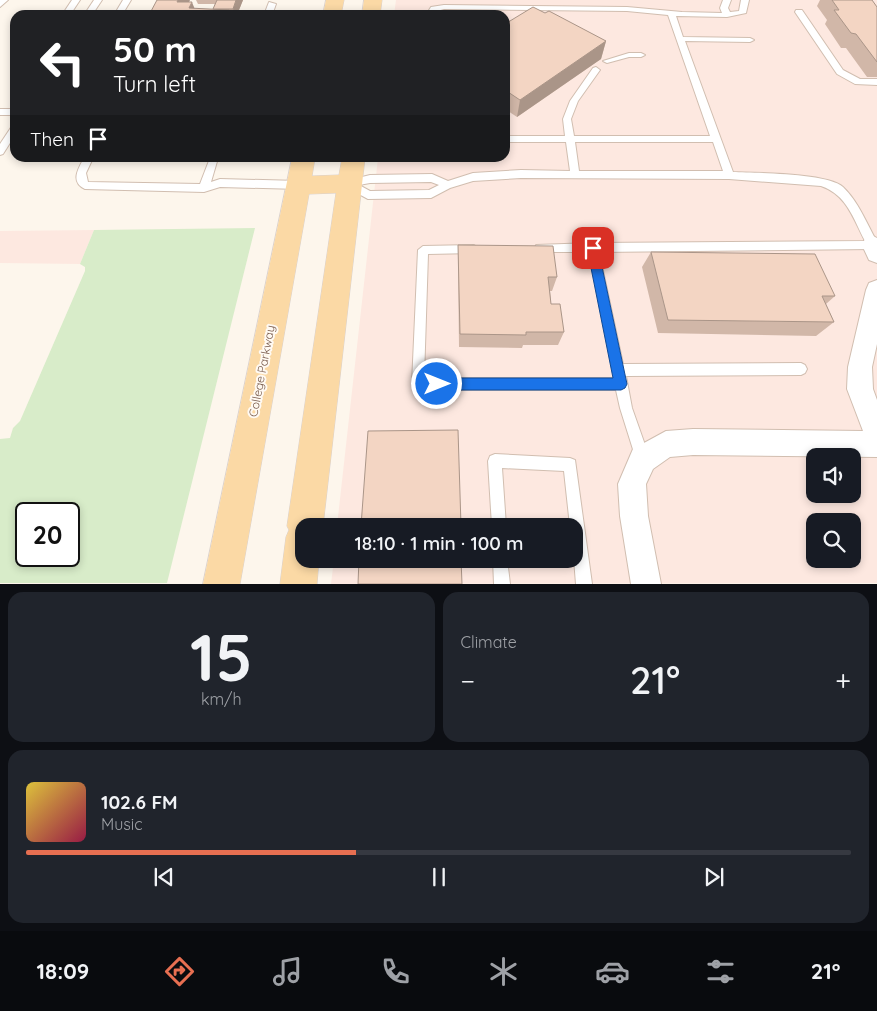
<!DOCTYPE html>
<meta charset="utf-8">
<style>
body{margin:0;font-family:Quicksand,sans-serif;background:#20242c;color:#f1f3f6;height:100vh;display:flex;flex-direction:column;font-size:19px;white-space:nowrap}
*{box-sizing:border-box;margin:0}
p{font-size:16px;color:#9ea1a6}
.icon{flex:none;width:28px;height:28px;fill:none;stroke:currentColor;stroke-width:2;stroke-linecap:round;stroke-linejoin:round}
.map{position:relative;height:584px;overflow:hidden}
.sheet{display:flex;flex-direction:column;gap:8px;padding:8px;background:#0d0f14;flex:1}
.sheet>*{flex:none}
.hud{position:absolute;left:10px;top:10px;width:500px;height:152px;border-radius:15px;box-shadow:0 2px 8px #0003;background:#202124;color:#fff;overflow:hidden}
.tools{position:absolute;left:806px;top:448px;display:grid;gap:10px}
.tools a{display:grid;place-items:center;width:55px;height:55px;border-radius:10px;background:#171b24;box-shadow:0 2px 8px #0003;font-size:25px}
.speed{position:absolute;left:15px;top:502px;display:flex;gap:10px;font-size:25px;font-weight:700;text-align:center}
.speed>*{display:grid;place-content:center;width:65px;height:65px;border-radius:50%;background:#171b24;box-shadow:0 2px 8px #0003;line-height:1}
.speed .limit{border:2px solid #111;border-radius:8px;background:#fff;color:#111}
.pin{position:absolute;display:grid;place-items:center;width:42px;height:42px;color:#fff;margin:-21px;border-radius:10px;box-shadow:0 2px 8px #0006}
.me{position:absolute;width:55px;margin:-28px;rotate:90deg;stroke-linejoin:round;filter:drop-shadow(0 0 4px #0008)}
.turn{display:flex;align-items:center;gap:18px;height:105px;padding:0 20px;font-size:22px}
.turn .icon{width:65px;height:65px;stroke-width:2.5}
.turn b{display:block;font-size:35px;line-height:42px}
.then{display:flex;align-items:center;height:48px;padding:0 20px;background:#0003;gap:10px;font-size:19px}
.big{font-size:38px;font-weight:600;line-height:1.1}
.sheet .tile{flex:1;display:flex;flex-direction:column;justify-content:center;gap:8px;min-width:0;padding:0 18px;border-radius:15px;background:#20242c}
.sheet .dial{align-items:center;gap:0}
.dial b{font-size:65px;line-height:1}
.song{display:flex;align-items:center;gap:15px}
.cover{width:60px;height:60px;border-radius:8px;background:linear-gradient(135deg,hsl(50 70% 55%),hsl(340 70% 35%))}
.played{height:5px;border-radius:2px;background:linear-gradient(90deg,#e76f51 40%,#363941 40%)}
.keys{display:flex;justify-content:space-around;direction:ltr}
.heat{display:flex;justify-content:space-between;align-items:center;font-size:28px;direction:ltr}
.sheet .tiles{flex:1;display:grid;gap:8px;grid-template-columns:1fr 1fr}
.tile:last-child{grid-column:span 2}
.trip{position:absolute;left:295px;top:518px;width:288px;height:50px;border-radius:15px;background:#171b24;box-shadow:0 2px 8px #0003;font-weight:600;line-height:50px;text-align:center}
.tabs{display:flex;height:80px;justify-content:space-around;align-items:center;background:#090b0e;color:#9ea1a6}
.tabs .icon{width:35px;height:35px}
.tabs .active{color:#e76f51}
.tabs b{font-size:22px;color:#f1f3f6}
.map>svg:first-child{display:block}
</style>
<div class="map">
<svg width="877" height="584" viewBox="0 0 877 584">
<rect width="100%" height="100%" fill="#fdf6ec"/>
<g fill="#fde8e0" fill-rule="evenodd">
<path d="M396,0h481v583l-546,1 3,-25h240v-33h-237l41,-368h127v-143h-111zM815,456h37v38h-37zM815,521h37v38h-37z"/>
<path d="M94,230l-14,34 -80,-1v-32z"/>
</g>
<path fill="#d8ecc9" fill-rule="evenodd" d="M255,228l-88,355h-167v-144l10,-1 3,-10 7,-7 65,-150v-4l-5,-3 14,-34zM26,514h43v42h-43z"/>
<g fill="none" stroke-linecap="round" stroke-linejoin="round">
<defs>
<g id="lane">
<path d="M0,0h8l-8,7z"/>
<path d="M72,0h8l-10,15h-8z"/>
<path d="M94,0h8l-10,15h-8z"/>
<path d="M123,0h8l-9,15h-8z"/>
<path d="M723,0h8l-3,8 2,4 9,-1 2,-11h8l-3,13 -19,4 -51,-1 7,21 67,1 4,2 -4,2 -65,-1 48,131c22,1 95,1 110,15 15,14 24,37 34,55v6l-4,1 -274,3 24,112 178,-1 4,2 2,4 -2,4 -4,2 -175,1 6,32 18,51 -2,5 -5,2 -5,-2 -2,-5 -16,-51 -4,-18h-198l-4,-2 -2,-4 6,-134 5,-4 51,-1 5,4 -5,4 -46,1 -4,124h190l-25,-126h-49l-4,-1 -1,-3 1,-3 57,-2 272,-2c-12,-23 -18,-46 -44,-55l-92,-7 -208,-1 -48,3 -23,7 -19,10 -63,1 -22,-12 -2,-3 2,-3 24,-6 62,-1 16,7 25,-8 48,-3 49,1 -4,-29h-61v-6h60l-2,-17 7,-18 23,-33 3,-1 4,3 -22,31 -7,18 3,17h136l-42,-121 -41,-4 -183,-2 -7,2 -3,4h-8l5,-8 13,-2 183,2 55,5 40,1 -2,-5zM575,142h138l10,29h-144zM431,182l8,3 -10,5 -59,1 -11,-6 11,-2z"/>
<path d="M269,2l7,2 -4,11h-8z"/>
<path d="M796,10h6l41,60 17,9h17v6l-22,-1 -18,-10 -42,-62z"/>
<path d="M629,53h12l4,2 -4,2h-12l-22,6 -4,-2z"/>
<rect x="0" y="109" width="15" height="6"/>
<path d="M15,125v10l-12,19 -3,1v-11l12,-18z"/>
<path d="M84,158h9l-7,15 2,9 112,2 10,-26h8l-7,24 9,-3 79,2 5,4 -5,4 -79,-2 -16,5 -119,-3c-15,-7 -7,-20 -1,-31z"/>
<path d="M495,454l75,4 5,2 17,124h-16l-2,-25v-33h-4l-6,-55 -62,-3 4,58h-14l-4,-65 2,-5z"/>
<path d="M493,559h14l3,25h-16z"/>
</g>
<g id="street">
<path d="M873,236l4,2v25l-8,-3 -7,-15 3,-6z"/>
<path d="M877,280v64l-5,23 1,22 4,11v57l-184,-2 -23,2 -17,12 -7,15 2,32 13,68h-30l-11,-68 -2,-32 15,-35 33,-18 27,-2 170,2 -16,-42 1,-22 18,-77 3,-7z"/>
</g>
<g id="primary">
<path d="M326,0h18l-3,15h-18z"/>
<path d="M364,0h18l-2,15h-18z"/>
<path d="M292,158h23l-3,18 27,-1 3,-17h23l-42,368h-19v33h15l-2,25h-37l6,-47 3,-7 -2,-4 49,-333 -27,1 -69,390h-37z"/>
</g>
</defs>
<use href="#lane" stroke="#d1beb0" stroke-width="2"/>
<use href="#street" stroke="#d1beb0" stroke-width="2"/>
<use href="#primary" stroke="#dad1cd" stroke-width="1"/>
<use href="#lane" fill="#fff" fill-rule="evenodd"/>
<use href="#street" fill="#fff" fill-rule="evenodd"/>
<use href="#primary" fill="#fbd9a5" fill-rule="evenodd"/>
</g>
<g fill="#d1b7a8">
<path d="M196,0h47l-6,15h-88l41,-13 5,7 18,1 2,-6h-17z"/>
<path d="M820,0h52l5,7v70h-10l-21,-29h-5l-16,-24 2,-4 -10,-14z"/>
<path d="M545,13l61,28 -5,18 -84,58 -12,-8v-85z"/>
<path d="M458,245l99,32 -5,14h-2l1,13 13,28 -6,13h-35l-1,3 -63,-1 -1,-86z"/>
<path d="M651,252l184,44 -9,8 8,18 -18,14 -158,-3 -16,-66z"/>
</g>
<g fill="#aa9588">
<path d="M178,0h12l-7,15 -6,-13z"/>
<path d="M236,0h7l-6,15h-2l-2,-6z"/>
<path d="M192,2l5,13 -8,-7z"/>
<path d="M606,41l-5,18 -84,58 3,-17z"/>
</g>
<g fill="#f3d5c3" stroke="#aa9588">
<path d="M157,0h21l-1,2h15l-3,6 40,2 -2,5h-78z"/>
<path d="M217,0h19l-3,9h-20z"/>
<path d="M832,0h40l5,7v55l-21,-28 -5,-1 -17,-23h5z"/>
<path d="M533,7l12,6 4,-2 57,30 -86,59 -15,-10v-66z"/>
<path d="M458,245l95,1 4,31h-9l3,27h9l4,28h-38v3l-66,-1z"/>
<path d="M651,252l164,2 20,42h-13l12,26 -166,-2z"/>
<path d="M458,430l3,96h-100l7,-95z"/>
<path d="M359,559h102l1,25h-104z"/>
</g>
<path fill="#1a73e8" stroke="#114b97" d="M593,243l5,5 29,136 -2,4 -4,2h-184l-5,-1 -2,-5 2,-4 5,-2h176l-26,-130z"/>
<g text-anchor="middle" stroke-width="4" stroke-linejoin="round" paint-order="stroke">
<g font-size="12" fill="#7a5c4d" stroke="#fffaf3">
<text transform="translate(262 371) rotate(-79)" y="4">College Parkway</text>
</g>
</g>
</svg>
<div class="tools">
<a><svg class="icon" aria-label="sound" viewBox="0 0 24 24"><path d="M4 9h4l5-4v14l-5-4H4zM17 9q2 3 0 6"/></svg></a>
<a><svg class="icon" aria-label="search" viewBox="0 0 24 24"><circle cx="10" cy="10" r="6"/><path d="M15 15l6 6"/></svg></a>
</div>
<div class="speed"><div class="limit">20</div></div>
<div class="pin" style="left:593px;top:248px;background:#d93025"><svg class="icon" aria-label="arrive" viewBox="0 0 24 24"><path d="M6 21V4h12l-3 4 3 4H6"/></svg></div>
<svg class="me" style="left:437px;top:384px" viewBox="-20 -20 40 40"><circle r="17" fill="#1a73e8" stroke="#fff" stroke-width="3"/><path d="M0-11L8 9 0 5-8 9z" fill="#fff"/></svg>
<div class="trip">18:10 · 1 min · 100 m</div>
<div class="hud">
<div class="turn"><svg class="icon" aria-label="left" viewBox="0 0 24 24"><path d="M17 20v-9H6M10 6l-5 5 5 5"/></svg><div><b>50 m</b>Turn left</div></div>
<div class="then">Then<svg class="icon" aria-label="arrive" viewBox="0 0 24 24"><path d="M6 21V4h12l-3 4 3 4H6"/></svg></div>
</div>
</div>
<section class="sheet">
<div class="tiles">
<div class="tile dial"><b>15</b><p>km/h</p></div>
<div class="tile"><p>Climate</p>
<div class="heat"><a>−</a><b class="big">21°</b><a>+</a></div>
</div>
<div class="tile">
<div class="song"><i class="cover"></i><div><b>102.6 FM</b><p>Music</p></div></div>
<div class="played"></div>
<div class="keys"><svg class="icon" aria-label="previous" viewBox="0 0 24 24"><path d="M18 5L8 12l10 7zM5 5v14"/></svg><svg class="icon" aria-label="pause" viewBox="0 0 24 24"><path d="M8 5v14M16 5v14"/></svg><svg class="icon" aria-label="next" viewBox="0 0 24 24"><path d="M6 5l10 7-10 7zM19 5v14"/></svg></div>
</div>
</div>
</section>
<nav class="tabs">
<b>18:09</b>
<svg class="icon active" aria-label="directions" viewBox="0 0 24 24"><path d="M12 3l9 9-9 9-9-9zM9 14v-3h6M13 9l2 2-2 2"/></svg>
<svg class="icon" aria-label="music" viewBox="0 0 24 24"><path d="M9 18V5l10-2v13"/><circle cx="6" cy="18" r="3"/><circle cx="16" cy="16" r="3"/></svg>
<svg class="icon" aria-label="phone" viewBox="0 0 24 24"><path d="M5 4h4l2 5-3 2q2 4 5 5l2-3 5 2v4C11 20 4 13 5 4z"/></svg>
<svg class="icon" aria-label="climate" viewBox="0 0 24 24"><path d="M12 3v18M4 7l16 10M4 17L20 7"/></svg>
<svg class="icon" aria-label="car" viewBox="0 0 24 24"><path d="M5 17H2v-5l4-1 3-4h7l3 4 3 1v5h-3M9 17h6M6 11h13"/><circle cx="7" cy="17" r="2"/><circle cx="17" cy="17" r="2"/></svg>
<svg class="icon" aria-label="filters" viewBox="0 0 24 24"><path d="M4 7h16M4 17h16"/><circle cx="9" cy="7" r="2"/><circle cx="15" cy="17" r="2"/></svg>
<b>21°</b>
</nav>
